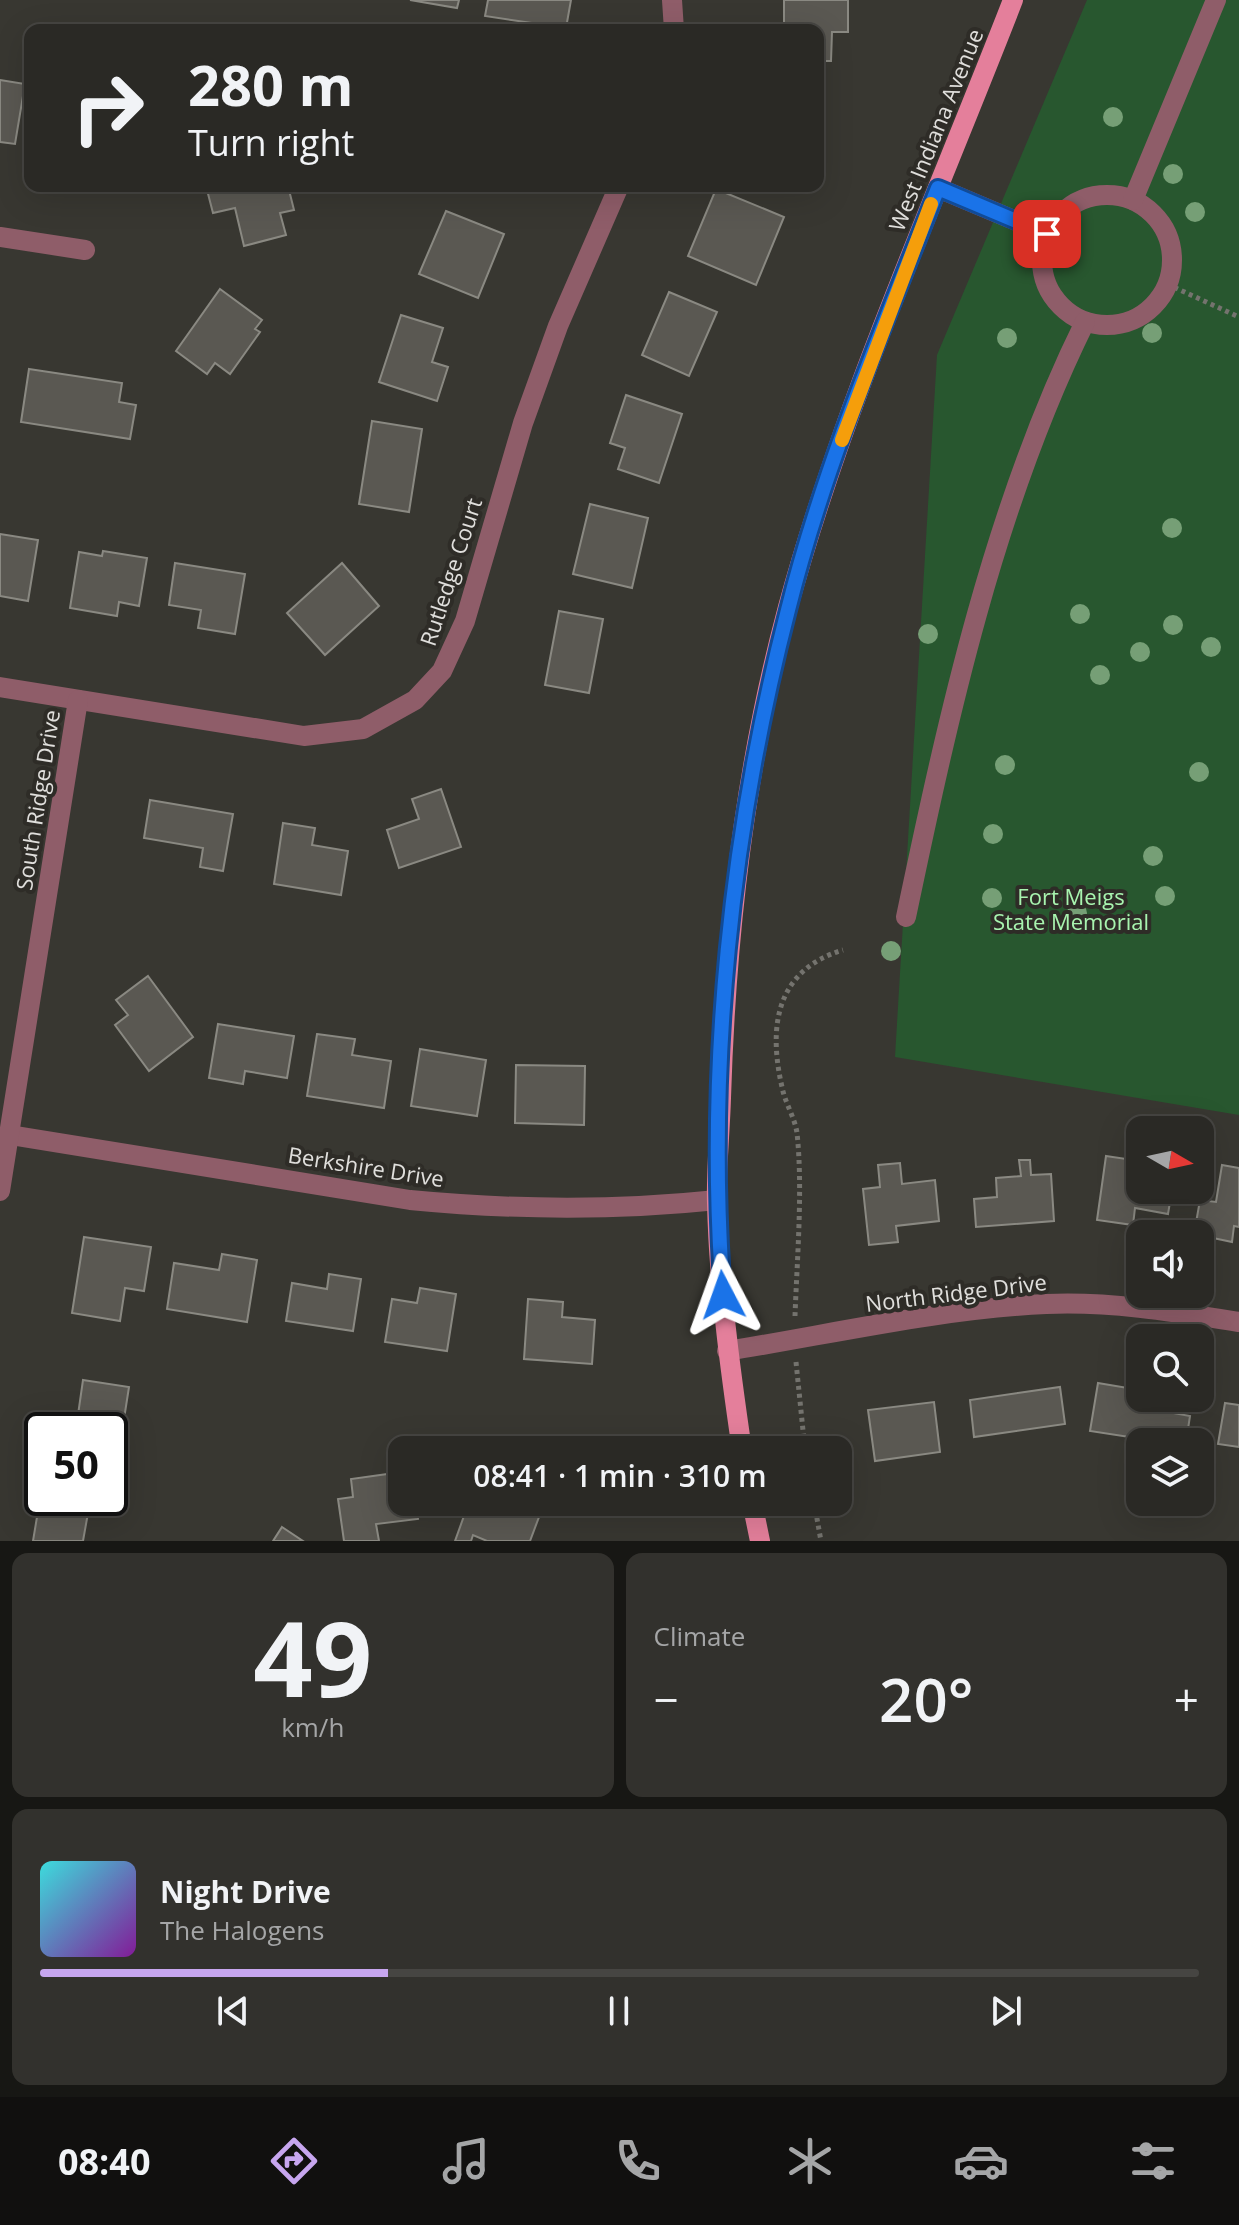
<!DOCTYPE html>
<meta charset="utf-8">
<style>
body{margin:0;font-family:"Open Sans",sans-serif;background:#32312d;color:#f1f3f6;height:100vh;display:flex;flex-direction:column;font-size:30px;white-space:nowrap}
*{box-sizing:border-box;margin:0}
p{font-size:26px;color:#a5a6a7}
.icon{flex:none;width:44px;height:44px;fill:none;stroke:currentColor;stroke-width:2;stroke-linecap:round;stroke-linejoin:round}
.map{position:relative;height:1541px;overflow:hidden}
.details{display:flex;flex-direction:column;gap:12px;padding:12px;background:#171714;flex:1}
.details>*{flex:none}
.banner{position:absolute;left:24px;top:24px;width:800px;height:168px;border-radius:16px;box-shadow:0 8px 32px #0002,0 0 0 2px #464542;background:#2a2925;color:#f1f3f6;overflow:hidden}
.needle{width:52px;rotate:99deg}
.buttons{position:absolute;left:1126px;top:1116px;display:grid;gap:16px}
.buttons a{display:grid;place-items:center;width:88px;height:88px;border-radius:16px;background:#2a2925;box-shadow:0 8px 32px #0002,0 0 0 2px #464542;font-size:40px}
.speed{position:absolute;left:24px;top:1412px;display:flex;gap:16px;font-size:40px;font-weight:700;text-align:center}
.speed>*{display:grid;place-content:center;width:104px;height:104px;border-radius:50%;background:#2a2925;box-shadow:0 8px 32px #0002,0 0 0 2px #464542;line-height:1}
.speed .limit{border:4px solid #111;border-radius:12px;background:#fff;color:#111}
.pin{position:absolute;display:grid;place-items:center;width:68px;height:68px;color:#fff;margin:-34px;border-radius:16px;box-shadow:0 4px 12px #0006}
.me{position:absolute;width:88px;margin:-44px;rotate:356deg;stroke-linejoin:round;filter:drop-shadow(0 0 6px #0008)}
.turn{display:flex;align-items:center;gap:28px;height:168px;padding:0 32px;font-size:36px}
.turn .icon{width:104px;height:104px;stroke-width:2.5}
.turn b{display:block;font-size:56px;line-height:68px}
.big{font-size:60px;font-weight:600;line-height:1.1}
.details .card{flex:1;display:flex;flex-direction:column;justify-content:center;gap:12px;min-width:0;padding:0 28px;border-radius:16px;background:#32312d}
.details .dial{align-items:center;gap:0}
.dial b{font-size:104px;line-height:1}
.song{display:flex;align-items:center;gap:24px}
.cover{width:96px;height:96px;border-radius:12px;background:linear-gradient(135deg,hsl(180 70% 55%),hsl(290 70% 35%))}
.played{height:8px;border-radius:4px;background:linear-gradient(90deg,#c7a6ef 30%,#464542 30%)}
.keys{display:flex;justify-content:space-around;direction:ltr}
.heat{display:flex;justify-content:space-between;align-items:center;font-size:44px;direction:ltr}
.details .tiles{flex:1;display:grid;gap:12px;grid-template-columns:1fr 1fr}
.card:last-child{grid-column:span 2}
.trip{position:absolute;left:388px;top:1436px;width:464px;height:80px;border-radius:16px;background:#2a2925;box-shadow:0 8px 32px #0002,0 0 0 2px #464542;font-weight:600;line-height:80px;text-align:center}
.dock{display:flex;height:128px;justify-content:space-around;align-items:center;background:#11100f;color:#a5a6a7}
.dock .icon{width:56px;height:56px}
.dock .selected{color:#c7a6ef}
.dock b{font-size:36px;color:#f1f3f6}
.map>svg:first-child{display:block}
</style>
<div class="map">
<svg width="1239" height="1541" viewBox="0 0 1239 1541">
<rect width="100%" height="100%" fill="#383731"/>
<path fill="#28572f" d="M1087,0h152v1115l-344,-58 42,-702z"/>
<g fill="#5a5852" stroke="#8a8982" stroke-width="2">
<path d="M410,0h49l-2,8z"/>
<path d="M488,0h83l-5,28 -81,-12z"/>
<path d="M784,0h64v32h-16l-1,29h-13v-31h-34z"/>
<path d="M0,80l25,4 -10,60 -15,-2z"/>
<path d="M206,186h82l6,24 -14,3 6,22 -42,11 -9,-38 -22,5z"/>
<path d="M716,189l68,28 -28,68 -68,-29z"/>
<path d="M446,211l58,23 -26,64 -59,-24z"/>
<path d="M220,289l42,31 -7,9 5,3 -30,42 -15,-11 -8,11 -31,-23z"/>
<path d="M669,292l48,20 -28,64 -47,-21z"/>
<path d="M401,315l42,13 -11,34 16,5 -11,34 -58,-19z"/>
<path d="M29,369l93,14 -3,19 17,3 -6,34 -109,-17z"/>
<path d="M626,395l56,19 -23,69 -41,-14 7,-21 -15,-5z"/>
<path d="M372,421l50,8 -13,83 -50,-8z"/>
<path d="M590,504l58,14 -16,70 -59,-14z"/>
<path d="M0,534l38,6 -10,61 -28,-5z"/>
<path d="M103,551l44,7 -8,48 -20,-4 -2,14 -47,-8 9,-56 23,4z"/>
<path d="M175,563l70,11 -10,60 -37,-6 3,-18 -32,-5z"/>
<path d="M342,563l37,43 -54,49 -38,-42z"/>
<path d="M559,611l44,8 -14,74 -44,-8z"/>
<path d="M441,789l20,58 -62,21 -12,-38 32,-11 -7,-20z"/>
<path d="M150,800l83,14 -10,57 -23,-4 3,-19 -59,-10z"/>
<path d="M283,823l32,5 -3,17 36,6 -7,44 -67,-11z"/>
<path d="M148,976l45,61 -44,34 -34,-46 13,-10 -12,-15z"/>
<path d="M218,1024l76,12 -7,42 -42,-7 -2,13 -34,-6z"/>
<path d="M317,1034l38,5 -3,16 39,6 -7,47 -77,-12z"/>
<path d="M420,1049l66,11 -9,56 -66,-10z"/>
<path d="M516,1065l69,1 -1,59 -69,-2z"/>
<path d="M1106,1156l34,5v29h32l-4,24 -33,-6 -2,17 -36,-5z"/>
<path d="M1019,1160h11l1,15 20,-1 3,47 -78,6 -2,-28 23,-2 -1,-19 25,-2z"/>
<path d="M900,1163l2,21 33,-4 4,41 -43,5 2,16 -29,3 -6,-56 17,-2 -2,-22z"/>
<path d="M1222,1165l17,3v59l-5,-1 -2,16 -38,-8 6,-34 16,2z"/>
<path d="M84,1237l67,10 -7,44 -19,-3 -5,33 -48,-8z"/>
<path d="M222,1254l35,6 -10,62 -80,-13 7,-46 45,7z"/>
<path d="M329,1274l32,5 -8,52 -67,-10 6,-38 35,6z"/>
<path d="M420,1288l36,6 -9,57 -62,-9 7,-43 25,4z"/>
<path d="M528,1299l35,3 -1,15 33,3 -3,44 -68,-5z"/>
<path d="M83,1380l46,7 -10,64 -9,-2v-19h-66l3,-19 31,4z"/>
<path d="M1098,1383l42,7v8h12l-1,11 39,7 -4,26h-24l-72,-11z"/>
<path d="M1060,1387l5,37 -91,13 -4,-37z"/>
<path d="M934,1402l6,50 -65,9 -7,-51z"/>
<path d="M1225,1403l14,2v42l-21,-3z"/>
<path d="M402,1472v30h14l2,17 -42,5 3,17h-35l-6,-42 15,-2 -2,-18z"/>
<path d="M469,1502h30l40,15 -9,24h-43l-14,-6 -2,6h-16z"/>
<path d="M39,1505l49,8 -5,28h-50z"/>
<path d="M282,1527l21,14h-30z"/>
</g>
<g fill="none" stroke-linecap="round" stroke-linejoin="round">
<g stroke="#74736e" stroke-width="5" stroke-dasharray="4 4" stroke-linecap="butt">
<path d="M1167,284l72,33"/>
<path d="M795,1316c2,-56 8,-128 2,-183 -2,-15 -12,-30 -15,-46 -14,-61 -6,-117 61,-137"/>
<path d="M796,1362l9,88"/>
<path d="M814,1502l7,39"/>
</g>
<g stroke="#8f5d69" stroke-width="20">
<path d="M672,0l2,30"/>
<path d="M938,188l109,46"/>
<circle cx="1107" cy="260" r="65"/>
<path d="M1133,200l83,-200"/>
<path d="M0,237l85,13"/>
<path d="M0,687l304,49 59,-7 52,-29 27,-29 23,-50 58,-198 35,-97 61,-140"/>
<path d="M906,917c42,-200 88,-411 179,-595"/>
<path d="M10,1135l400,65c104,10 203,11 307,0"/>
<path d="M0,1191l78,-491"/>
<path d="M727,1351c105,-17 213,-42 319,-47 64,-3 130,8 193,18"/>
</g>
<g stroke="#e47f9b" stroke-width="20">
<path d="M742,1450c-12,-82 -23,-164 -25,-247 -1,-35 3,-70 4,-105 5,-165 24,-332 67,-491 57,-208 147,-406 225,-607"/>
<path d="M752,1502l8,39"/>
</g>
</g>
<g fill="#769f76">
<circle cx="1113" cy="117" r="10"/>
<circle cx="1173" cy="174" r="10"/>
<circle cx="1195" cy="212" r="10"/>
<circle cx="1152" cy="333" r="10"/>
<circle cx="1007" cy="338" r="10"/>
<circle cx="1172" cy="528" r="10"/>
<circle cx="1080" cy="614" r="10"/>
<circle cx="1173" cy="625" r="10"/>
<circle cx="928" cy="634" r="10"/>
<circle cx="1211" cy="647" r="10"/>
<circle cx="1140" cy="652" r="10"/>
<circle cx="1100" cy="675" r="10"/>
<circle cx="1005" cy="765" r="10"/>
<circle cx="1199" cy="772" r="10"/>
<circle cx="993" cy="834" r="10"/>
<circle cx="1153" cy="856" r="10"/>
<circle cx="1165" cy="896" r="10"/>
<circle cx="992" cy="898" r="10"/>
<circle cx="1077" cy="913" r="10"/>
<circle cx="891" cy="951" r="10"/>
</g>
<g fill="none" stroke-linecap="round" stroke-linejoin="round">
<defs>
<path id="route" d="M723,1295c-17,-227 8,-465 65,-685 36,-144 96,-284 150,-422l109,46"/>
</defs>
<use href="#route" stroke="#114b97" stroke-width="20"/>
<use href="#route" stroke="#1a73e8" stroke-width="14"/>
<path stroke="#f59e0b" stroke-width="14" d="M842,440l89,-236"/>
</g>
<g text-anchor="middle" stroke-width="8" stroke-linejoin="round" paint-order="stroke">
<g font-size="22" fill="#e0dfdc" stroke="#2e2c27">
<text transform="translate(936 130) rotate(-68)" y="8">West Indiana Avenue</text>
<text transform="translate(451 572) rotate(-72)" y="8">Rutledge Court</text>
<text transform="translate(38 800) rotate(-81)" y="8">South Ridge Drive</text>
<text transform="translate(366 1167) rotate(9)" y="8">Berkshire Drive</text>
<text transform="translate(956 1293) rotate(-7)" y="8">North Ridge Drive</text>
</g>
<g font-size="22" fill="#a8f4af" stroke="#2e2c27">
<text x="1071" y="905">Fort Meigs<tspan x="1071" dy="25">State Memorial</tspan></text>
</g>
</g>
</svg>
<div class="buttons">
<a><svg class="needle" viewBox="-14 -14 28 28"><path d="M0-13l5 13h-10z" fill="#e53935"/><path d="M0 13l5-13h-10z" fill="#a5a6a7"/></svg></a>
<a><svg class="icon" aria-label="sound" viewBox="0 0 24 24"><path d="M4 9h4l5-4v14l-5-4H4zM17 9q2 3 0 6"/></svg></a>
<a><svg class="icon" aria-label="search" viewBox="0 0 24 24"><circle cx="10" cy="10" r="6"/><path d="M15 15l6 6"/></svg></a>
<a><svg class="icon" aria-label="layers" viewBox="0 0 24 24"><path d="M12 4l9 5-9 5-9-5zM3 14l9 5 9-5"/></svg></a>
</div>
<div class="speed"><div class="limit">50</div></div>
<div class="pin" style="left:1047px;top:234px;background:#d93025"><svg class="icon" aria-label="arrive" viewBox="0 0 24 24"><path d="M6 21V4h12l-3 4 3 4H6"/></svg></div>
<svg class="me" style="left:723px;top:1295px" viewBox="-20 -20 40 40"><path d="M0-17L14 15 0 8-14 15z" fill="#1a73e8" stroke="#fff" stroke-width="4"/></svg>
<div class="trip">08:41 · 1 min · 310 m</div>
<div class="banner">
<div class="turn"><svg class="icon" aria-label="right" viewBox="0 0 24 24"><path d="M7 20v-9h11M14 6l5 5-5 5"/></svg><div><b>280 m</b>Turn right</div></div>
</div>
</div>
<section class="details">
<div class="tiles">
<div class="card dial"><b>49</b><p>km/h</p></div>
<div class="card"><p>Climate</p>
<div class="heat"><a>−</a><b class="big">20°</b><a>+</a></div>
</div>
<div class="card">
<div class="song"><i class="cover"></i><div><b>Night Drive</b><p>The Halogens</p></div></div>
<div class="played"></div>
<div class="keys"><svg class="icon" aria-label="previous" viewBox="0 0 24 24"><path d="M18 5L8 12l10 7zM5 5v14"/></svg><svg class="icon" aria-label="pause" viewBox="0 0 24 24"><path d="M8 5v14M16 5v14"/></svg><svg class="icon" aria-label="next" viewBox="0 0 24 24"><path d="M6 5l10 7-10 7zM19 5v14"/></svg></div>
</div>
</div>
</section>
<nav class="dock">
<b>08:40</b>
<svg class="icon selected" aria-label="directions" viewBox="0 0 24 24"><path d="M12 3l9 9-9 9-9-9zM9 14v-3h6M13 9l2 2-2 2"/></svg>
<svg class="icon" aria-label="music" viewBox="0 0 24 24"><path d="M9 18V5l10-2v13"/><circle cx="6" cy="18" r="3"/><circle cx="16" cy="16" r="3"/></svg>
<svg class="icon" aria-label="phone" viewBox="0 0 24 24"><path d="M5 4h4l2 5-3 2q2 4 5 5l2-3 5 2v4C11 20 4 13 5 4z"/></svg>
<svg class="icon" aria-label="climate" viewBox="0 0 24 24"><path d="M12 3v18M4 7l16 10M4 17L20 7"/></svg>
<svg class="icon" aria-label="car" viewBox="0 0 24 24"><path d="M5 17H2v-5l4-1 3-4h7l3 4 3 1v5h-3M9 17h6M6 11h13"/><circle cx="7" cy="17" r="2"/><circle cx="17" cy="17" r="2"/></svg>
<svg class="icon" aria-label="filters" viewBox="0 0 24 24"><path d="M4 7h16M4 17h16"/><circle cx="9" cy="7" r="2"/><circle cx="15" cy="17" r="2"/></svg>
</nav>
